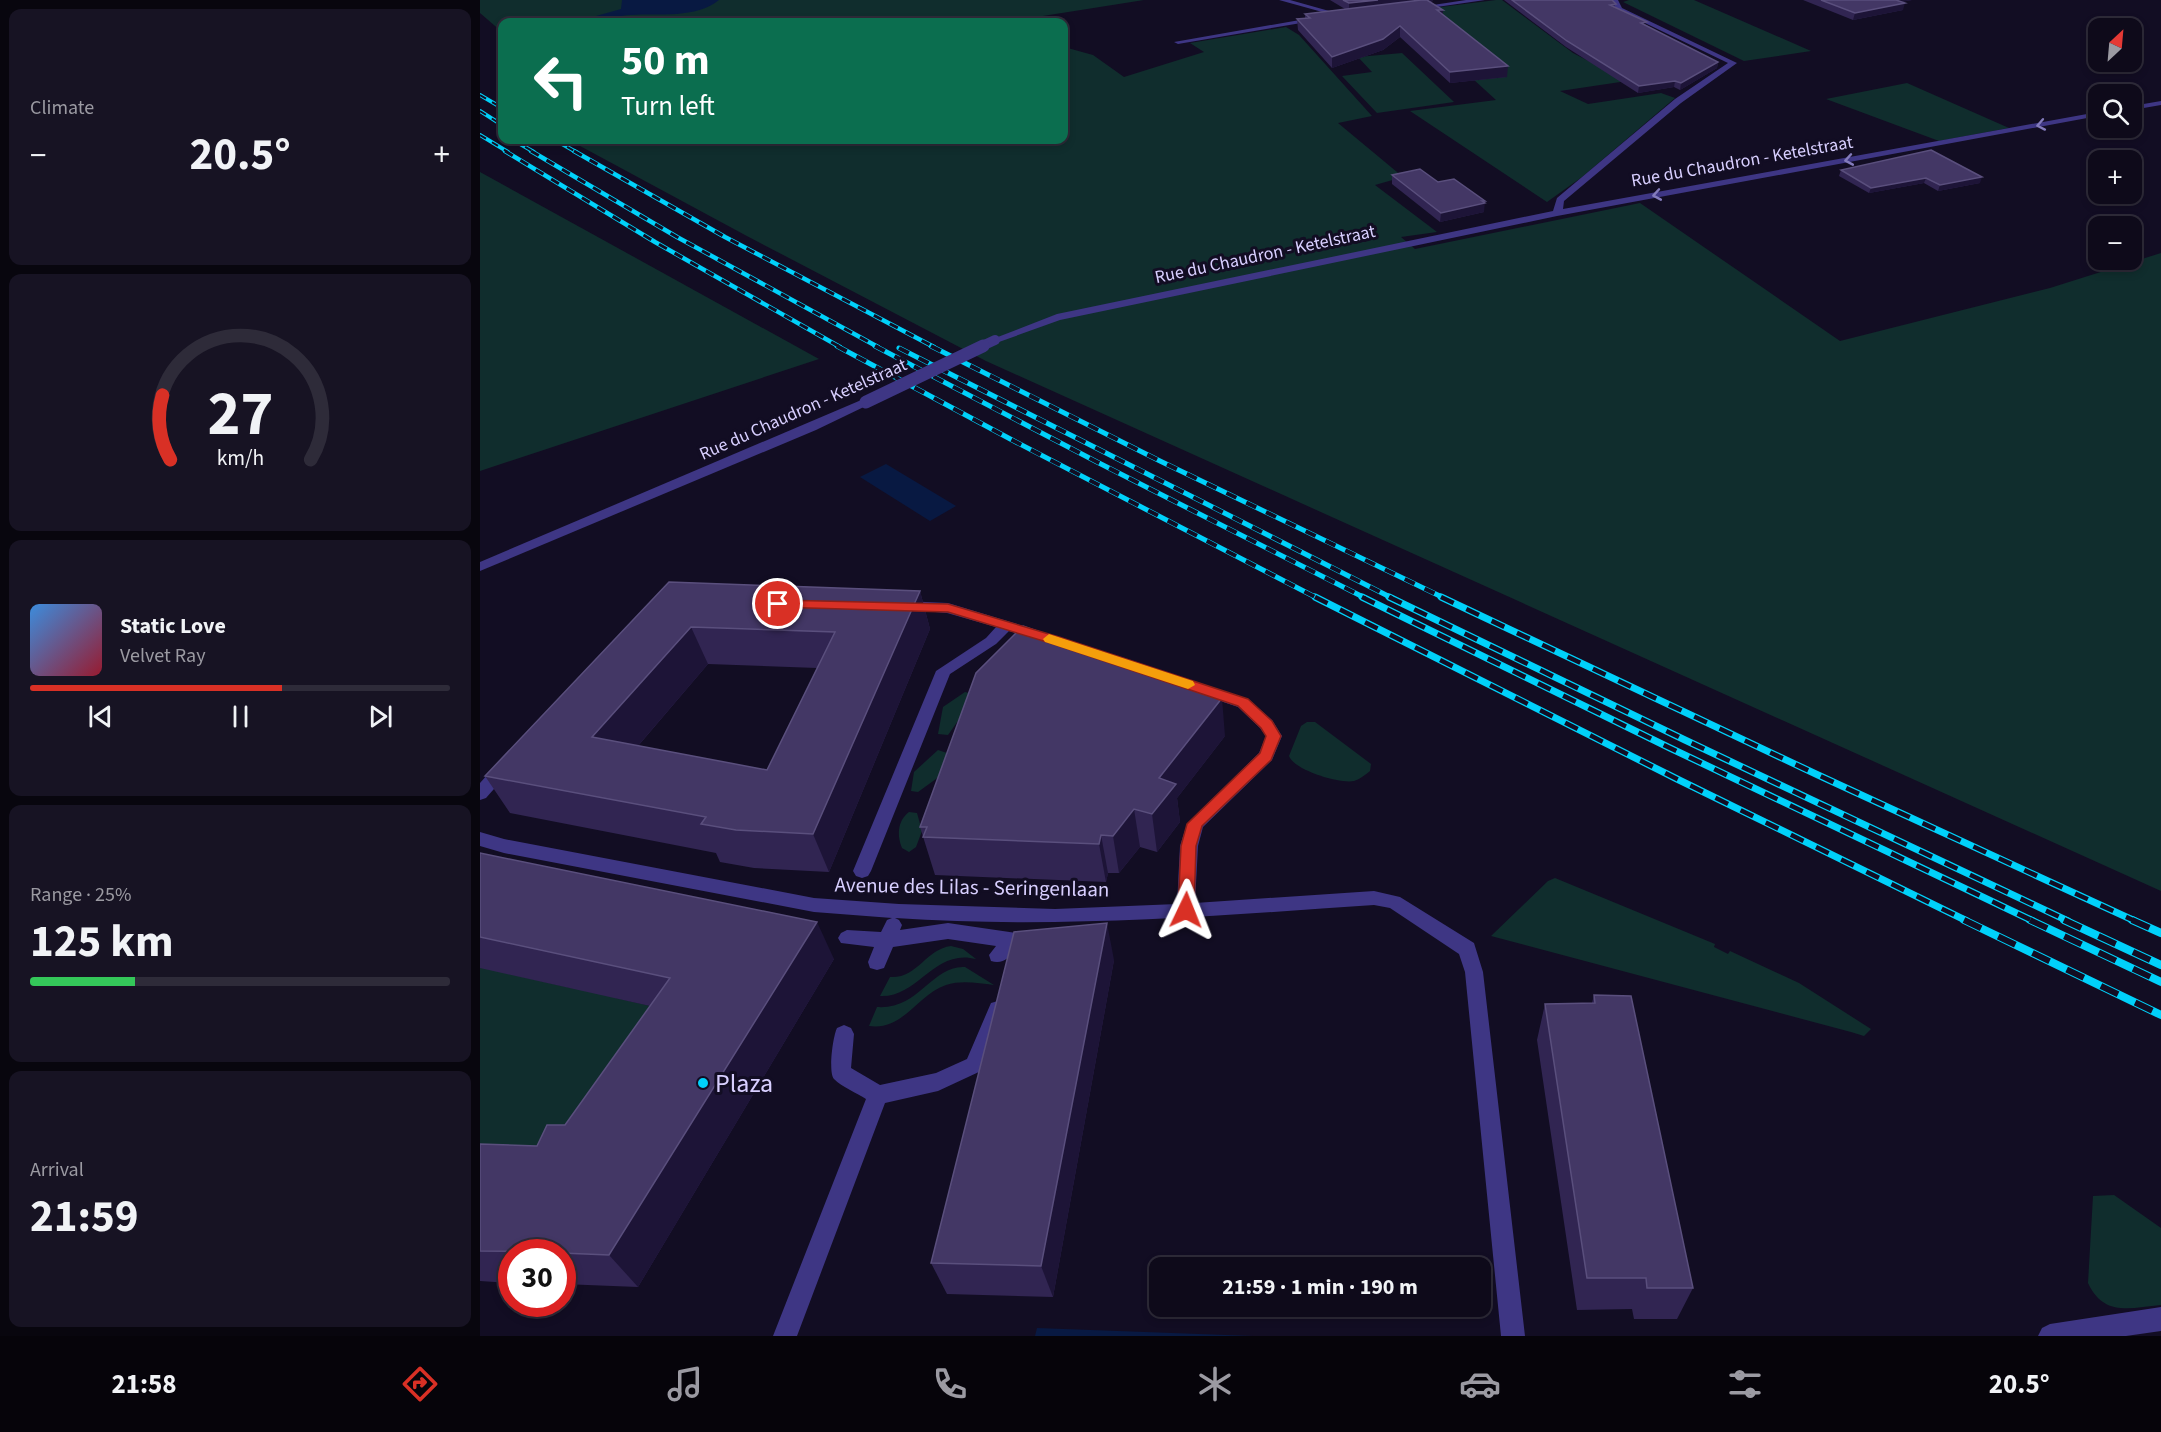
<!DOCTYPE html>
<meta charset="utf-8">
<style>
body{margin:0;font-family:"Source Sans 3",sans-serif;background:#171323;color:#f1f3f6;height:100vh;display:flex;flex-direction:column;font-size:22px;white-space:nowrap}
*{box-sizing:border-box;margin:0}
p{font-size:20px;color:#9b9aa2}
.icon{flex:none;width:33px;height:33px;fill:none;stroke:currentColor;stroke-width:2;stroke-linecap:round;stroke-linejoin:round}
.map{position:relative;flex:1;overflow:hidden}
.panel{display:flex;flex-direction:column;gap:9px;padding:9px;background:#08060e;width:480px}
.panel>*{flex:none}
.banner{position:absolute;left:18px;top:18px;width:570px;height:126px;border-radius:12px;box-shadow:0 3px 9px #0003,0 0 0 2px #2e2b39;background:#0b6e4f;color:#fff;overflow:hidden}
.needle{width:39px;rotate:26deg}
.controls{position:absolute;left:1608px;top:18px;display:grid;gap:12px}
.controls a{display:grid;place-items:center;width:54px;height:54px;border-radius:12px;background:#0e0a1a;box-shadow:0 3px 9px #0003,0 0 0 2px #2e2b39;font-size:30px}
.speed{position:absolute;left:18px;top:1239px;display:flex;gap:12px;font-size:30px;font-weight:700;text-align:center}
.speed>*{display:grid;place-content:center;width:78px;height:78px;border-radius:50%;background:#0e0a1a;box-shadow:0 3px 9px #0003,0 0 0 2px #2e2b39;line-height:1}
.speed .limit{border:9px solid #d22;background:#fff;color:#111}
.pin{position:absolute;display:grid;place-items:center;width:51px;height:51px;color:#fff;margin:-26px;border:3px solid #fff;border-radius:50%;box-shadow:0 2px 6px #0007}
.me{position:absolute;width:66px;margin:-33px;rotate:2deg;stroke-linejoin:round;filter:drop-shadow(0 0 4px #0008)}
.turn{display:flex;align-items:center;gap:21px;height:126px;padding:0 24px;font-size:27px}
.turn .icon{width:78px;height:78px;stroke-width:2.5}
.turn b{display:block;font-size:42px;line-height:51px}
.big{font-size:45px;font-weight:700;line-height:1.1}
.panel .card{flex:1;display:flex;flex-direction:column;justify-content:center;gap:9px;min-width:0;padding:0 21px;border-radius:12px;background:#171323}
.panel .dial{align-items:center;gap:0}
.dial svg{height:156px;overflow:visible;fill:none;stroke:#2e2b39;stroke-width:7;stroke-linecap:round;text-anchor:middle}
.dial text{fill:#f1f3f6;stroke:none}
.song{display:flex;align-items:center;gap:18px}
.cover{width:72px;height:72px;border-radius:9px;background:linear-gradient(135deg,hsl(210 70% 55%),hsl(350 70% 35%))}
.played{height:6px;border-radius:3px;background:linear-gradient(90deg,#d93025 60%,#2e2b39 60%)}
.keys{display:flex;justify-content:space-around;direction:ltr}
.heat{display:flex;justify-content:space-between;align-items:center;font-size:33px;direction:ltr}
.charge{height:9px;border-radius:4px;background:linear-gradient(90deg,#34c759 25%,#2e2b39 0)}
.trip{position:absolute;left:669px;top:1257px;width:342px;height:60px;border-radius:12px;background:#0e0a1a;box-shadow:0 3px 9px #0003,0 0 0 2px #2e2b39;font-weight:700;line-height:60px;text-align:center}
.tab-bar{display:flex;height:96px;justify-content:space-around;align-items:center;background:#06040a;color:#9b9aa2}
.tab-bar .icon{width:42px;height:42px}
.tab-bar .on{color:#d93025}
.tab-bar b{font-size:27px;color:#f1f3f6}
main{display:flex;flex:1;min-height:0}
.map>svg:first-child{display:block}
</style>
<main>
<section class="panel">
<div class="card"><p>Climate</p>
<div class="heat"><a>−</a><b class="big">20.5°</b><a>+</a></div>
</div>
<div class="card dial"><svg viewBox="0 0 100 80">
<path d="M14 69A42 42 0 1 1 86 69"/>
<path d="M14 69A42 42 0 0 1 10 36" stroke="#d93025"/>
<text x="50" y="56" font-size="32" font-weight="700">27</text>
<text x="50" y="72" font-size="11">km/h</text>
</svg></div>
<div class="card">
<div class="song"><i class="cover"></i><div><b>Static Love</b><p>Velvet Ray</p></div></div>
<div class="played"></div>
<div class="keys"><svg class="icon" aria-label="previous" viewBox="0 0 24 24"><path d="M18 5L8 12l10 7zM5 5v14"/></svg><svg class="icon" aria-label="pause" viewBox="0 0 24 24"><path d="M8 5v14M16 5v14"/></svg><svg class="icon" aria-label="next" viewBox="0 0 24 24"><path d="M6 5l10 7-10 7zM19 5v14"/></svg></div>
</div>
<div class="card"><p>Range · 25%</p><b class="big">125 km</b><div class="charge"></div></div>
<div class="card"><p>Arrival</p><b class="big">21:59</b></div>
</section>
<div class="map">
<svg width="1681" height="1336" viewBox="0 0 1681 1336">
<rect width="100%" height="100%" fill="#120d23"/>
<g fill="#102d2d">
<path d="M0,0h664l-139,22h-503v10l-22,-19z"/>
<path d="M1016,0h6l71,53 54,28 -67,10 28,13 73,-11 14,5 -93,79 -35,25 -137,-91 86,-11 -58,-53 -13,-38z"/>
<path d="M1149,0h65l117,51 -67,10 -121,-59z"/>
<path d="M806,27l13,8 73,81 -34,7 65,54 -28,8 62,47 -36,5 14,12 225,-46 200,138 210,-53 111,-35v638l-1175,-530 -241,-126 -176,-95h495v-93l29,8 31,22 80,-25 -14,-9z"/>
<path d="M922,53l52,49 -77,11 -35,-37 30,-4 -14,-15z"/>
<path d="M1427,83l102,45 -70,13 -113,-42z"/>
<path d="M0,172l339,187 -339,112z"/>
<path d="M485,692l4,1 -9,25 -12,17 -10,-1 5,-27z"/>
<path d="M827,722h8l56,42 -1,7c-5,4 -10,8 -16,10 -15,3 -60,-11 -65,-25l12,-30z"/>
<path d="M458,750l9,3 -7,23 -22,16 -7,-1 3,-19z"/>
<path d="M429,812l8,1 5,18 -6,16 -7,5 -7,-4c-5,-12 -5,-27 7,-36z"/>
<path d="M1075,878l160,66 -1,3 14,7 2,-3 69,32 72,46 -7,7 -13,-4 -360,-96 57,-55z"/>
<path d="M471,946l12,3 13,10c-42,-11 -58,39 -96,37l10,-19c27,2 36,-28 61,-31z"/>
<path d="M0,967l91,21 7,-9 38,19 39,9 -61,153 -114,17z"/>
<path d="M485,967l29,18c-16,-2 -33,-5 -48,0 -29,10 -43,46 -77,41l8,-19c42,3 55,-42 88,-40z"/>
<path d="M1634,1195l47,33v77c-31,3 -57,12 -73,-22l5,-87z"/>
</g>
<g fill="#081942">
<path d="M142,0h97c-23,19 -60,13 -88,15 -14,0 -29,8 -42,3l32,-9z"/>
<path d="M406,464l70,42 -26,15 -70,-44z"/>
<path d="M557,1328l216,8h-218z"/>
</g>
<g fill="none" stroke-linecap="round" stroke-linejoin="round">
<g fill="#3e3684" fill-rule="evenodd">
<path d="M799,0h11l57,16 -3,2z"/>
<path d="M986,0h19l-69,10 -3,-2z"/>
<path d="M1132,0h6l4,8 115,55 -56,40 -117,98 -1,8 535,-97v4l-541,100 -497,104 -61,22h-8l-1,-2 67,-26 496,-103 4,-13 118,-99 53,-36 -110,-53 -7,-8z"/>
<path d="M837,17l2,3 -141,24 -4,-2z"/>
<path d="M1681,101v4l-29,5v-4z"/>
<path d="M386,398l6,4 -2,2 -54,26 -336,141v-9z"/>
<path d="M424,601l44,2 95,29 2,3 -7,5 -29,-9 -13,13 -46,30 -79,197 -3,5 -6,2 -6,-2 -3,-5 83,-200 50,-33 10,-11 -49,-14 -48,-4 -2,-3 2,-3z"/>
<path d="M638,656l130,43 24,21 10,16 -10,24 -69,67 -5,19 -3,57 179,-12 26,6 74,46 9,29 42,364h-24l-36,-364 -6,-18 -69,-46 -16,-3c-160,11 -319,24 -479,13l4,2 3,5 -2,5 48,-7 82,12 7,3 2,5 -2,5 -7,3 -13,-2c-8,8 -14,16 -26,12l-2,-6 7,-9 -48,-7 -55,8 -9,21 -7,2 -7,-2 -2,-6 6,-15 -33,-4 -3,-5 3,-5 6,-3 34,2 6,-12 5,-2 -78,-6 -310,-59 -24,-7v-14l24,7 310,59 85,6 156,5 122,-5 3,-58 7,-22 72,-71 7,-17 -6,-8 -22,-21 -125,-42 -2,-4z"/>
<path d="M22,763l6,2 2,4 -2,4 -22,25 -6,2v-17l16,-18z"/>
<path d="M518,1001l7,2 3,6 -27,62 -43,20 -53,12 -88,233h-24l93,-237c-9,-6 -24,-12 -32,-20 -6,-7 -1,-43 3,-51l7,-3 7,3 3,6 -3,34 29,17 56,-12 31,-14 24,-56z"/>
<path d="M1681,1307v24l-35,5h-88l4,-8 8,-4z"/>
</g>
<defs>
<g id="rail-far4">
<path d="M0,95l22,13"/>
<path d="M0,111l22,14"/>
<path d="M0,135l28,17"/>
<path d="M33,140l21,12"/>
<path d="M75,140l21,12"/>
</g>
<g id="rail-far3">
<path d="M25,151l150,91 185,105"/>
<path d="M51,151l146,86 201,110"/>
<path d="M94,151l151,86 209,110"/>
</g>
<g id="rail-far2">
<path d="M357,346l177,95 303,157"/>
<path d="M395,346l222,116 268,136"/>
<path d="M451,346l229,115 284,137"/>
<path d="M419,348l493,250"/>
</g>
<g id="rail-far1">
<path d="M835,597l362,182 290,142"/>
<path d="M882,597l308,151 363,173"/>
<path d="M909,597l296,143 383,181"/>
<path d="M961,597l377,178 317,146"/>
</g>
<g id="rail">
<path d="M1484,920l197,95"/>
<path d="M1550,920l131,62"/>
<path d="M1584,920l97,45"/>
<path d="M1652,920l29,13"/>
</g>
</defs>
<use href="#rail-far4" stroke="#00d1fa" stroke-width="4"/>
<use href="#rail-far3" stroke="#00d1fa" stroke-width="4.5"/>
<use href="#rail-far2" stroke="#00d1fa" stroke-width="5"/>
<use href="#rail-far1" stroke="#00d1fa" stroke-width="7"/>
<use href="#rail" stroke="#00d1fa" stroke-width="8"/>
<use href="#rail-far4" stroke="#120d23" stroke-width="2" stroke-dasharray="7" stroke-linecap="butt"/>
<use href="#rail-far3" stroke="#120d23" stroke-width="3" stroke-dasharray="9" stroke-linecap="butt"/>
<use href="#rail-far2" stroke="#120d23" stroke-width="4" stroke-dasharray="11" stroke-linecap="butt"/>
<use href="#rail-far1" stroke="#120d23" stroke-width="4.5" stroke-dasharray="14" stroke-linecap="butt"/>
<use href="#rail" stroke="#120d23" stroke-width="6" stroke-dasharray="19" stroke-linecap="butt"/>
<path stroke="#3e3684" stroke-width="10" d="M500,347l15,-7"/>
<path stroke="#3e3684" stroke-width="13" d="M386,402l117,-56"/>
</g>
<g fill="#312552" fill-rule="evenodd">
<path d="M850,0h103v1l-3,1 77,75 -57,6 -50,-46 -17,13 -51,18 -34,-38 -1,-11 8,-1v-4l40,-5z"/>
<path d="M1024,0h108l3,7 31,18 72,37 -1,6 -37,22 -6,-3 -36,6 -72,-46z"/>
<path d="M1323,0h109l-11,2 2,8 -50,10z"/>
<path d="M1361,170l139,13 -42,8 -14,-8 -55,10 -30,-17z"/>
<path d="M912,175l92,37 -44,10 -48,-38z"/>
<path d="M189,582l251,9 10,38 -101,243 -75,-4 -34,-6 -4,-9 -206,-40 -25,-37zM228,664l109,4 -50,102 -129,-24z"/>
<path d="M745,736l-48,62 3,24 -23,30 -17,-5 -21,26h-11l-2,9 -171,-7 -15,-48z"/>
<path d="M0,853l354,106 -196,328 -76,-3v-32h-50v31l-32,-2v-137l57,2 28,-21 85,-119 -170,-38z"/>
<path d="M634,960l-61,337 -106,-3 -16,-31z"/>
<path d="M1114,995l99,293 -16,31h-43l-2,-10 -55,1 -40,-270 8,-36 47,-1z"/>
</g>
<g fill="#1d1437">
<path d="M898,0h55v1l-84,10v-8z"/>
<path d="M1408,0h24l-25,4z"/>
<path d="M1425,3l-2,7 -50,10 2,-7z"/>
<path d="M957,10h6v10z"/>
<path d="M920,26v11l-17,13 -51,18v-11z"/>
<path d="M1238,62l-1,6 -37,22 1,-7z"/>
<path d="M1028,66l-1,11 -57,6v-11z"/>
<path d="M1195,81l-1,6 -36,6 1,-7z"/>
<path d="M1502,177l-2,6 -42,8 2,-6z"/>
<path d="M1446,178l-2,5 -55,10 2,-5z"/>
<path d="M1005,201l-1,11 -44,10 1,-9z"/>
<path d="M440,591l10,38 -101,243 -16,-38z"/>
<path d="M211,627l17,37 -95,111 -21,-38z"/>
<path d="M742,698l3,38 -48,62 3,24 -23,30 -5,-38 7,-36z"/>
<path d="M654,809l6,38 -21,26 -6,-37z"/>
<path d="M621,835l7,38 -2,9 -7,-38z"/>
<path d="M337,922l17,37 -196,328 -29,-32z"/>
<path d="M627,923l7,37 -61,337 -12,-31z"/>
</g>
<g fill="#433765" stroke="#5a4f7d" stroke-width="1.5" fill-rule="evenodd">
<path d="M863,0h35l-29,3z"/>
<path d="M941,0h6l16,10h-6l71,56 -58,6 -50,-46 -17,13 -51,18 -35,-38 13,-1 -5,-4z"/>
<path d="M1032,0h100l4,4 -6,1 37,17 -6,1 77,39 -37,21 -6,-2 -36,5 -72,-45z"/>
<path d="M1341,0h75l9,3 -50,10z"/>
<path d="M1451,150l51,27 -42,8 -14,-7 -55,10 -30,-18z"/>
<path d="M940,169l18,13 16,-3 31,22h-3l3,2 -44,10 -49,-38z"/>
<path d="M189,582l251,9 -107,243 -77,-4 -35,-6 5,-7 -221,-41zM211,627l144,5 -68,138 -175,-33z"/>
<path d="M543,626l199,72 -63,80 17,6 -24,30 -18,-5 -21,27 -12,-1 -2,9 -176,-7 4,-10h-7l56,-154z"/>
<path d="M0,853l337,69 -208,333 -47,-2v-1l-82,-1v-107l57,2 10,-21h18l105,-147 -190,-41z"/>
<path d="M627,923l-66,343 -110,-3 83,-331z"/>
<path d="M1114,995l37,1 62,292h-46l-1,-10h-59l-42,-274 50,-1z"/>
</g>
<defs><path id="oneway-chevron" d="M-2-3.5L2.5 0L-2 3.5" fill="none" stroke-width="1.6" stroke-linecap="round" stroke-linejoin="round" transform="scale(1.5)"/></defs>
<g stroke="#837bbb">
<use href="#oneway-chevron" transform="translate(1561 125) rotate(169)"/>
<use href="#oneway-chevron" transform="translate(1369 160) rotate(170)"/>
<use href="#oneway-chevron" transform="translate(1177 195) rotate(170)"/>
</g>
<path fill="#d93025" stroke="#8d1f18" stroke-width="1.5" d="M298,600l170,4 111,33 189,62 24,22 9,15 -10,24 -69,66 -6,20 -2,64 -2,5 -6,2 -6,-2 -2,-5 3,-64 6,-22 73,-71 6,-17 -5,-8 -23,-22 -188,-63 -102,-31 -174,-5 -2,-3z"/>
<path fill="#f59e0b" d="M569,634l144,47 2,4 -7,4 -143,-47 -2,-3z"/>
<circle fill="#00d1fa" stroke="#120d23" stroke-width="2" cx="223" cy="1083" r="6"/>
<g text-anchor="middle" stroke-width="6" stroke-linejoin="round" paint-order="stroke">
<g font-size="18" fill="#d8cfff" stroke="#120d23">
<text transform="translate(1262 161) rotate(-10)" y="6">Rue du Chaudron - Ketelstraat</text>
<text transform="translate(785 254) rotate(-12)" y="6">Rue du Chaudron - Ketelstraat</text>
<text transform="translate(323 409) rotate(-24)" y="6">Rue du Chaudron - Ketelstraat</text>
</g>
<g font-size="21" fill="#d8cfff" stroke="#120d23">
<text transform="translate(492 887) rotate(1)" y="7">Avenue des Lilas - Seringenlaan</text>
</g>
<g font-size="26" fill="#d8cfff" stroke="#120d23" text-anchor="start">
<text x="235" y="1092">Plaza</text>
</g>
</g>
</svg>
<div class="controls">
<a><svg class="needle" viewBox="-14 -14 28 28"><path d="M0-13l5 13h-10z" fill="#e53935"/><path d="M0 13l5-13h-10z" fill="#9b9aa2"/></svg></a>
<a><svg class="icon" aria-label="search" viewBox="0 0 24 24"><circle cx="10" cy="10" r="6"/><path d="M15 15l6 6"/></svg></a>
<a>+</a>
<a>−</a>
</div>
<div class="speed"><div class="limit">30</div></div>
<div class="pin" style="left:298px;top:604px;background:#d93025"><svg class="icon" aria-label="arrive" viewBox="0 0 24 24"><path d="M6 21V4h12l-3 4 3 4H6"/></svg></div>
<svg class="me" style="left:706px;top:910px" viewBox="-20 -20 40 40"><path d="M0-17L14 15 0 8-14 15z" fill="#d93025" stroke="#fff" stroke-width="4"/></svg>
<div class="trip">21:59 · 1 min · 190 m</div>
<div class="banner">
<div class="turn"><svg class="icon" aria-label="left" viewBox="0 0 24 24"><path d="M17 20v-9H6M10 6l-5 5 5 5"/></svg><div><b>50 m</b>Turn left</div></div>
</div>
</div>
</main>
<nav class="tab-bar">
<b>21:58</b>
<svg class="icon on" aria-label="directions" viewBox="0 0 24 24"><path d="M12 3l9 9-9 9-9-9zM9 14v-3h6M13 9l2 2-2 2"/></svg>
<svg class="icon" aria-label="music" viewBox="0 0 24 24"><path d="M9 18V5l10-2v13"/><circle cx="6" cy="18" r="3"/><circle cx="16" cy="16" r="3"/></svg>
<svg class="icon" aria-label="phone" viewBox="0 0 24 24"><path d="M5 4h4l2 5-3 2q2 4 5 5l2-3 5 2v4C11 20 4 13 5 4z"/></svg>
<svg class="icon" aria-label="climate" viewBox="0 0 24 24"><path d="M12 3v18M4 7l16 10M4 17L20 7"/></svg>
<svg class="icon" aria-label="car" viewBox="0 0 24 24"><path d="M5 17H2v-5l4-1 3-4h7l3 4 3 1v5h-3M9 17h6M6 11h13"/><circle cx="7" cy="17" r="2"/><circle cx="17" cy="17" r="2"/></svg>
<svg class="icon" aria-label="filters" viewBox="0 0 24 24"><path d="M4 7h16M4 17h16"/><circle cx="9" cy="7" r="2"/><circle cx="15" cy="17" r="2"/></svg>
<b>20.5°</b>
</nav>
